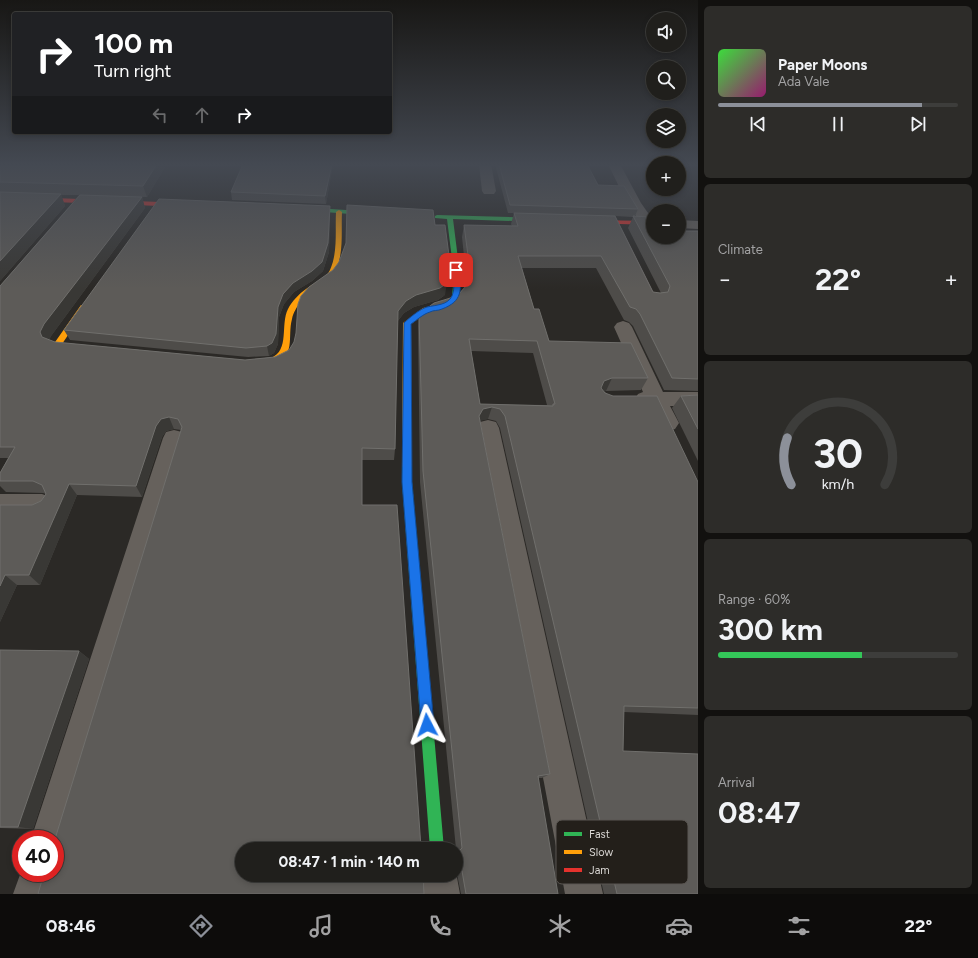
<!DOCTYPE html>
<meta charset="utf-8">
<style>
body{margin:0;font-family:Figtree,sans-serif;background:#2d2c29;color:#f1f3f6;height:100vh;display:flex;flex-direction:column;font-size:15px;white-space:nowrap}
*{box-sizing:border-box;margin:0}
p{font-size:13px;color:#a2a2a3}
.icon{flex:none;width:22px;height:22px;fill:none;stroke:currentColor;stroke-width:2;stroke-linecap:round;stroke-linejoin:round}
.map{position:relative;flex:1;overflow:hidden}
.sheet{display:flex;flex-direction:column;gap:6px;padding:6px;background:#12110f;width:280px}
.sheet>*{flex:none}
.hud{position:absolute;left:12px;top:12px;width:380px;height:122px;border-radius:4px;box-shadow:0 2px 6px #0003,0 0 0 1px #3d3d3b;background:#202124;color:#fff;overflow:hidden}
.tools{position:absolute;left:646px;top:12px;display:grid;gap:8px}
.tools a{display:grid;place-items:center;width:40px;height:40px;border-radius:50%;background:#201f1c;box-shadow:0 2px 6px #0003,0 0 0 1px #3d3d3b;font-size:20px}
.speed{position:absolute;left:12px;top:830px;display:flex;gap:8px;font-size:20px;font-weight:700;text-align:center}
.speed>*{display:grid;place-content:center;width:52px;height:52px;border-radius:50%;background:#201f1c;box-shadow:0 2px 6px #0003,0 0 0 1px #3d3d3b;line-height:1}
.speed .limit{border:6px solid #d22;background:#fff;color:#111}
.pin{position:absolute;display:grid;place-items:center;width:34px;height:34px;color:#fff;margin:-17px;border-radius:8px;box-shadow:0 2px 6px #0006}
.me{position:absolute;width:44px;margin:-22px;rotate:356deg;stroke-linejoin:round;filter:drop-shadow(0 0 3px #0008)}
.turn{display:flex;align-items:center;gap:14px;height:84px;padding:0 16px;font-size:18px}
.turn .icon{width:52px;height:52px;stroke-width:2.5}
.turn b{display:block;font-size:28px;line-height:34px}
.lanes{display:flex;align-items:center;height:38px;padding:0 16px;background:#0003;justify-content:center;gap:20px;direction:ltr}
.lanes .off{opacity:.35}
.big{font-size:30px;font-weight:700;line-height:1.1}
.sheet .widget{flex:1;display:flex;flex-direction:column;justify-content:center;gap:6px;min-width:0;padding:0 14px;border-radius:6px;background:#2d2c29}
.sheet .dial{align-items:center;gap:0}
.dial svg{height:104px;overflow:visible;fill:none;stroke:#3d3d3b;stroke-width:7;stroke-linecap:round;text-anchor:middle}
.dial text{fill:#f1f3f6;stroke:none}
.song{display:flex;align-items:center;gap:12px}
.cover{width:48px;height:48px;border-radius:6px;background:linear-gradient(135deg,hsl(120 70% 55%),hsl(320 70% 35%))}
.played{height:4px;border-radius:2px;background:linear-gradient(90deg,#8c9099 85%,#3d3d3b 85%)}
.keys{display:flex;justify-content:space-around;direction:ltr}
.heat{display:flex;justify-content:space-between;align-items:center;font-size:22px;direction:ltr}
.charge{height:6px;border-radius:3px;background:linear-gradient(90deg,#34c759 60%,#3d3d3b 0)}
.trip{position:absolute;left:235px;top:842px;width:228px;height:40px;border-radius:20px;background:#201f1c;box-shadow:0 2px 6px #0003,0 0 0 1px #3d3d3b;font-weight:700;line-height:40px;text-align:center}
.dock{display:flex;height:64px;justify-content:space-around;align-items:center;background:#0d0c0b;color:#a2a2a3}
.dock .icon{width:28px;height:28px}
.dock .on{color:#8c9099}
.dock b{font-size:18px;color:#f1f3f6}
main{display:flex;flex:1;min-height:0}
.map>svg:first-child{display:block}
</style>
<main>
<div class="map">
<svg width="698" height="894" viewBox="0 0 698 894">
<rect width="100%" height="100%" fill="#2b2926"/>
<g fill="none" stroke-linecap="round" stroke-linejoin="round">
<g fill="#66615c" fill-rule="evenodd">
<path d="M479,164h12l5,27 -2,3h-10l-2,-3z"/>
<path d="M608,164h12l21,39 12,17v6l-5,1 -5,-1 -16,-23z"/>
<path d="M679,220l19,1v8l-19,-1z"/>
<path d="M623,321l6,2 3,4 31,65h35v14h-28l9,17 -4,6 -7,2 -7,-2 -11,-23 -12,-2 -3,-5 3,-5 5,-2 -29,-65 3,-4z"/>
<path d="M488,420l8,2 3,6 104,466h-38l-88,-466 3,-6z"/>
<path d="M174,430l8,2 3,6 -118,401 -5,13 -7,2v-15h-24l132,-401 3,-6z"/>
<path d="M0,494h42l8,3 4,7 -4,7 -8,3h-42z"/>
<path d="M55,867l2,6 -6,21h-38l8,-22 34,1z"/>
<path d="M456,872l4,22h-38l-1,-19h35z"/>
</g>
<g fill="#30b455" fill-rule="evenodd">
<path d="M301,207l75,5 3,2 -3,2 -77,-6v-2z"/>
<path d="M437,215l105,3 3,2 -3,2 -89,-3 7,56 -2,21 -3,2 -3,-2 2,-21 -7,-56 -12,-1v-2z"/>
<path d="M407,462l3,1 2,3v16l32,367h-14l-28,-367v-16l2,-3z"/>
</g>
<g fill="#ff9f0a" fill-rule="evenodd">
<path d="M339,210l3,2c-1,19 2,40 -6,58 -7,15 -26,19 -36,32 -3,5 -7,11 -8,17 -5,18 5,39 -21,45 -5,1 -10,3 -15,2l-1,-2 1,-2c5,-1 11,-2 15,-4 19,-8 9,-33 17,-49 4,-8 11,-15 18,-20 8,-6 20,-10 24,-19 8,-18 5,-39 6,-58z"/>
<path d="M455,294l3,2 -8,9 -23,7 -16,12 1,142 -2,3h-6l-2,-3 1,-143 20,-15 23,-5 7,-8z"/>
<path d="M81,305h4l2,2 -25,37 22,3h3v4c-9,2 -27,0 -34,-6z"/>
</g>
<g fill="#e5322d" fill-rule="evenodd">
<path d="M0,196l187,7 3,2 -3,2 -187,-7z"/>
<path d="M589,220l64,1v4l-66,-2v-2z"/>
</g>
</g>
<g fill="#4e4c49" fill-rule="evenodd">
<path d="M0,164h167l-20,33h-5l3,11 -94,128 -2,4 6,2 190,18 30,-3 170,-62 -7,5 -24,7 -10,6 -7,9 -2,127 -1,11h-32l-307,413 126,-443 -7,-1 -8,2 -4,6 -20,60 -65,-2 -37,90h-23l-17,37v-117h32l9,-4 5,-7 -3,-1 -37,-1 -6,-6v-13l8,-15h-8v-172l79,-91h-18l4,11 -65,75z"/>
<path d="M243,164h90l-7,40 -94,-4 -1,-8z"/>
<path d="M495,164h92l11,21 40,24 -3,7 18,21 45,-6v160l-34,-1 -31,-64 -4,-4 -5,-2 -28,-52h-74l12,41 15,32 99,37 -7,12 -35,1h-2l94,91v233l-74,-3 -1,39 75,143h-94l-104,-466 -4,-7 -8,-2 -8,1 70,354 -8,4h-4l20,116h-97l-4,-20h-1v-25l-36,-367 -2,-156 1,-12 38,-18 8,-10 1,-11 -4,-38 2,-12 48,1 -1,-2 3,-11h-6zM615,216l18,1 -5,11 33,65 -8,-1zM471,351l62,2 14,52 -67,-1z"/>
<path d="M330,215l-1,37 -6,19 -11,10 -18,11 -10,12 -5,13 -1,27 -4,9 -5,3 -21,1 -178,-17 -6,-10z"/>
<path d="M698,395v66l-26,-53 9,-12z"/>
<path d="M0,650l79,1 10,8 -56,170 -33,-1z"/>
</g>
<g fill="#393835">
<path d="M157,164h10l-20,33 -4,-11z"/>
<path d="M332,164h1l-7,40 -1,-8z"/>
<path d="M61,194l4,12 -65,75v-20z"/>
<path d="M142,197l3,11 -94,128 -4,8 -5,-7 -2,-5 4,-8z"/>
<path d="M330,206v9l-1,37 -6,19 -11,10 -18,11 -10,12 -5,13 -1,27 -4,9 -5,3 -2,-10 11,-39 5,-13 10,-11z"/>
<path d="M447,283l-2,12 -7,5 -24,7 -10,6 -8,10 2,-12 8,-10 10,-6z"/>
<path d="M612,378l-6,13 -8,2 6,-12z"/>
<path d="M492,407l-4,12 -8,2 -1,-5 4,-7z"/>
<path d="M169,417l5,12 -8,2 -4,6 -20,60 -6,-11 20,-60 5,-7z"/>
<path d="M69,484l8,11 -37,90 -11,-10z"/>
<path d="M5,575l12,10 -17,37v-36z"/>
<path d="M79,651l10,8 -56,170 -15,-2z"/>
</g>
<g fill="#5d5b58" stroke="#706f6c" fill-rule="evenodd">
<path d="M0,164h157l-14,22 -143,-4z"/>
<path d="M243,164h89l-7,32 -94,-4z"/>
<path d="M499,164h88l11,21 26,1 14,23 -128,-4z"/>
<path d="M0,192l61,2 -61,67z"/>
<path d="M80,195l62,2 -98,127 -4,8 2,5 13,5 190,18 30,-3 14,-7 5,-8 2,-9 2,-29 3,-8 8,-9 24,-17 6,-8 7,-19 1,-38 86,5 2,15h10l5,38 -3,20 -7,5 -24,7 -10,6 -8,10 -3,138 -33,-1v57h35l24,343v1h-179v26h181l1,19h-386l6,-21h11v-34l127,-412 -4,-8 -9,-2 -8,2 -5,7 -20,60 -67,-2 -40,91h-24l-5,11v-81h32l9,-4 5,-7 -4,-9 -9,-4h-33v-8l15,-26h-15v-161z"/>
<path d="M159,199l171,7 -2,37 -6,19 -10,9 -19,12 -10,11 -5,13 -2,27 -4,9 -5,3 -21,2 -182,-18z"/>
<path d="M514,213l101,3 38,76 7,1 8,-1 2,-6 -37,-70 18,1 2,4v16h26v-6h19v148l-26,-1 -32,-64 -4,-5 -6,-2 -29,-51h-83l16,53h5l10,32 82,2 17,35h-36l-8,3 -3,7 4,5 8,3h44l41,86v226l-74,-2 -1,45 75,3v140h-81l-112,-478 -5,-7 -8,-2 -9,2 -4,7 71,358 -12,2 20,118h-92l-4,-23h-2v3h-4v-24h4l2,-2 -39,-377 -4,-157 15,-11 23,-7 10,-11 2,-22 -5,-38 54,1zM469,339l68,2 18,63h-2v2l-73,-2z"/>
<path d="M698,395v34l-17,-33z"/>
<path d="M0,650l79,1 -61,176h-18z"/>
</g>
<linearGradient id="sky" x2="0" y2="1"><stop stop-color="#181715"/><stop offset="0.57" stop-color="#444952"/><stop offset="1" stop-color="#444952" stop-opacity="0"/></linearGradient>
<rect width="698" height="289" fill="url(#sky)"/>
<path fill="#1a73e8" stroke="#114b97" d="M456,268l4,2c1,20 3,31 -18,39 -4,2 -9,1 -12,3 -7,2 -13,8 -19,12l1,158 22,243 -2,4 -5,2 -4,-2 -2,-4 -19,-243 2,-159c5,-5 16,-14 23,-16 9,-2 21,-2 25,-11 3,-8 2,-18 1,-26z"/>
<rect x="556" y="820" width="132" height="64" rx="6" fill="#231f1a" stroke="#5a5652" stroke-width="1"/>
<rect x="564" y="832" width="18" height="4" fill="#30b455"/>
<rect x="564" y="850" width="18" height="4" fill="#ff9f0a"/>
<rect x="564" y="868" width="18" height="4" fill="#e5322d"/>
<g font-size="11" fill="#dad7d4">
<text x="589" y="838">Fast</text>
<text x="589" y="856">Slow</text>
<text x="589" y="874">Jam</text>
</g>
</svg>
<div class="tools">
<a><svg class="icon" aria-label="sound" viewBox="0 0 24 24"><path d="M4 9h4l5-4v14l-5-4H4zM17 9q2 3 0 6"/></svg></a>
<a><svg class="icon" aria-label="search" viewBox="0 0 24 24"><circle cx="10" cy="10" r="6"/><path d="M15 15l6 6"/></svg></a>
<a><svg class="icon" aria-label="layers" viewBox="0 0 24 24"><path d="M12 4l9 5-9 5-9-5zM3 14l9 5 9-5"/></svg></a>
<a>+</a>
<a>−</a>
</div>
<div class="speed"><div class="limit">40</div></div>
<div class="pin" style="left:456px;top:270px;background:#d93025"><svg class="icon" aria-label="arrive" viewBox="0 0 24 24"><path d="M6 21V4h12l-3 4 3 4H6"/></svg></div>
<svg class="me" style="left:427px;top:725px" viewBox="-20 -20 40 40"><path d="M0-17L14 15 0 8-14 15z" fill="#1a73e8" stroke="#fff" stroke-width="4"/></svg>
<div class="trip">08:47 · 1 min · 140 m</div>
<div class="hud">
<div class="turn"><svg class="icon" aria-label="right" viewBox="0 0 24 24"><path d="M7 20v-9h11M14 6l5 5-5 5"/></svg><div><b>100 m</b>Turn right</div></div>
<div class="lanes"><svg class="icon off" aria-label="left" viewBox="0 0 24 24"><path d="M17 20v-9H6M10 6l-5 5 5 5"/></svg><svg class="icon off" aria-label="ahead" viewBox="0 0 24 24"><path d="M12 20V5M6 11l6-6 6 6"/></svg><svg class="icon" aria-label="right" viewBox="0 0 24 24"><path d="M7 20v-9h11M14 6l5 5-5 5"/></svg></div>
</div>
</div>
<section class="sheet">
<div class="widget">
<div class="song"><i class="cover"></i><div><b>Paper Moons</b><p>Ada Vale</p></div></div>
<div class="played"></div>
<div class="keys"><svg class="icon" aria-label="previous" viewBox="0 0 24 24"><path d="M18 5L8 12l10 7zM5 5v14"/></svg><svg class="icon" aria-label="pause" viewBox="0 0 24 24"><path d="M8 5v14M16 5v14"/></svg><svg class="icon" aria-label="next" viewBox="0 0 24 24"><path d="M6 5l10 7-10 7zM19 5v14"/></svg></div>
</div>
<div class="widget"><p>Climate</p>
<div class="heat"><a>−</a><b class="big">22°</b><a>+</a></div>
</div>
<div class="widget dial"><svg viewBox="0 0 100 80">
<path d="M14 69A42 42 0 1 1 86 69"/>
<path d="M14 69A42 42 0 0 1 11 33" stroke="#8c9099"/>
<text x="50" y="56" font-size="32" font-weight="700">30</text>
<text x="50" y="72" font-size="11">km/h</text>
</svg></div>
<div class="widget"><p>Range · 60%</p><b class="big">300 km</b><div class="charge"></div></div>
<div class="widget"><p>Arrival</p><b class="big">08:47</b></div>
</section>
</main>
<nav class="dock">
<b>08:46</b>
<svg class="icon on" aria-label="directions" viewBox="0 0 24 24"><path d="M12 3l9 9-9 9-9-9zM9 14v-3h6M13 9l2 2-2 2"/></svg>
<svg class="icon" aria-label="music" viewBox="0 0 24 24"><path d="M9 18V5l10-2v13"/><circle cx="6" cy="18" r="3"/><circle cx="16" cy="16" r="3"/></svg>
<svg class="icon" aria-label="phone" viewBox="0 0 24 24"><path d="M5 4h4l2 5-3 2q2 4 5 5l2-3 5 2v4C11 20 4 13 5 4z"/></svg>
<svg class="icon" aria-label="climate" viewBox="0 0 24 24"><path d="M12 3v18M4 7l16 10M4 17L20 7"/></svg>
<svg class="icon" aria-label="car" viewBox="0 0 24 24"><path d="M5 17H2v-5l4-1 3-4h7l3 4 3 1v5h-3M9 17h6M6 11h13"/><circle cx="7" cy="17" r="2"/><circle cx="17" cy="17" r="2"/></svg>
<svg class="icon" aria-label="filters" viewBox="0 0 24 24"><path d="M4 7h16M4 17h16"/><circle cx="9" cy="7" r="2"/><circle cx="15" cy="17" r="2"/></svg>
<b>22°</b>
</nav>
